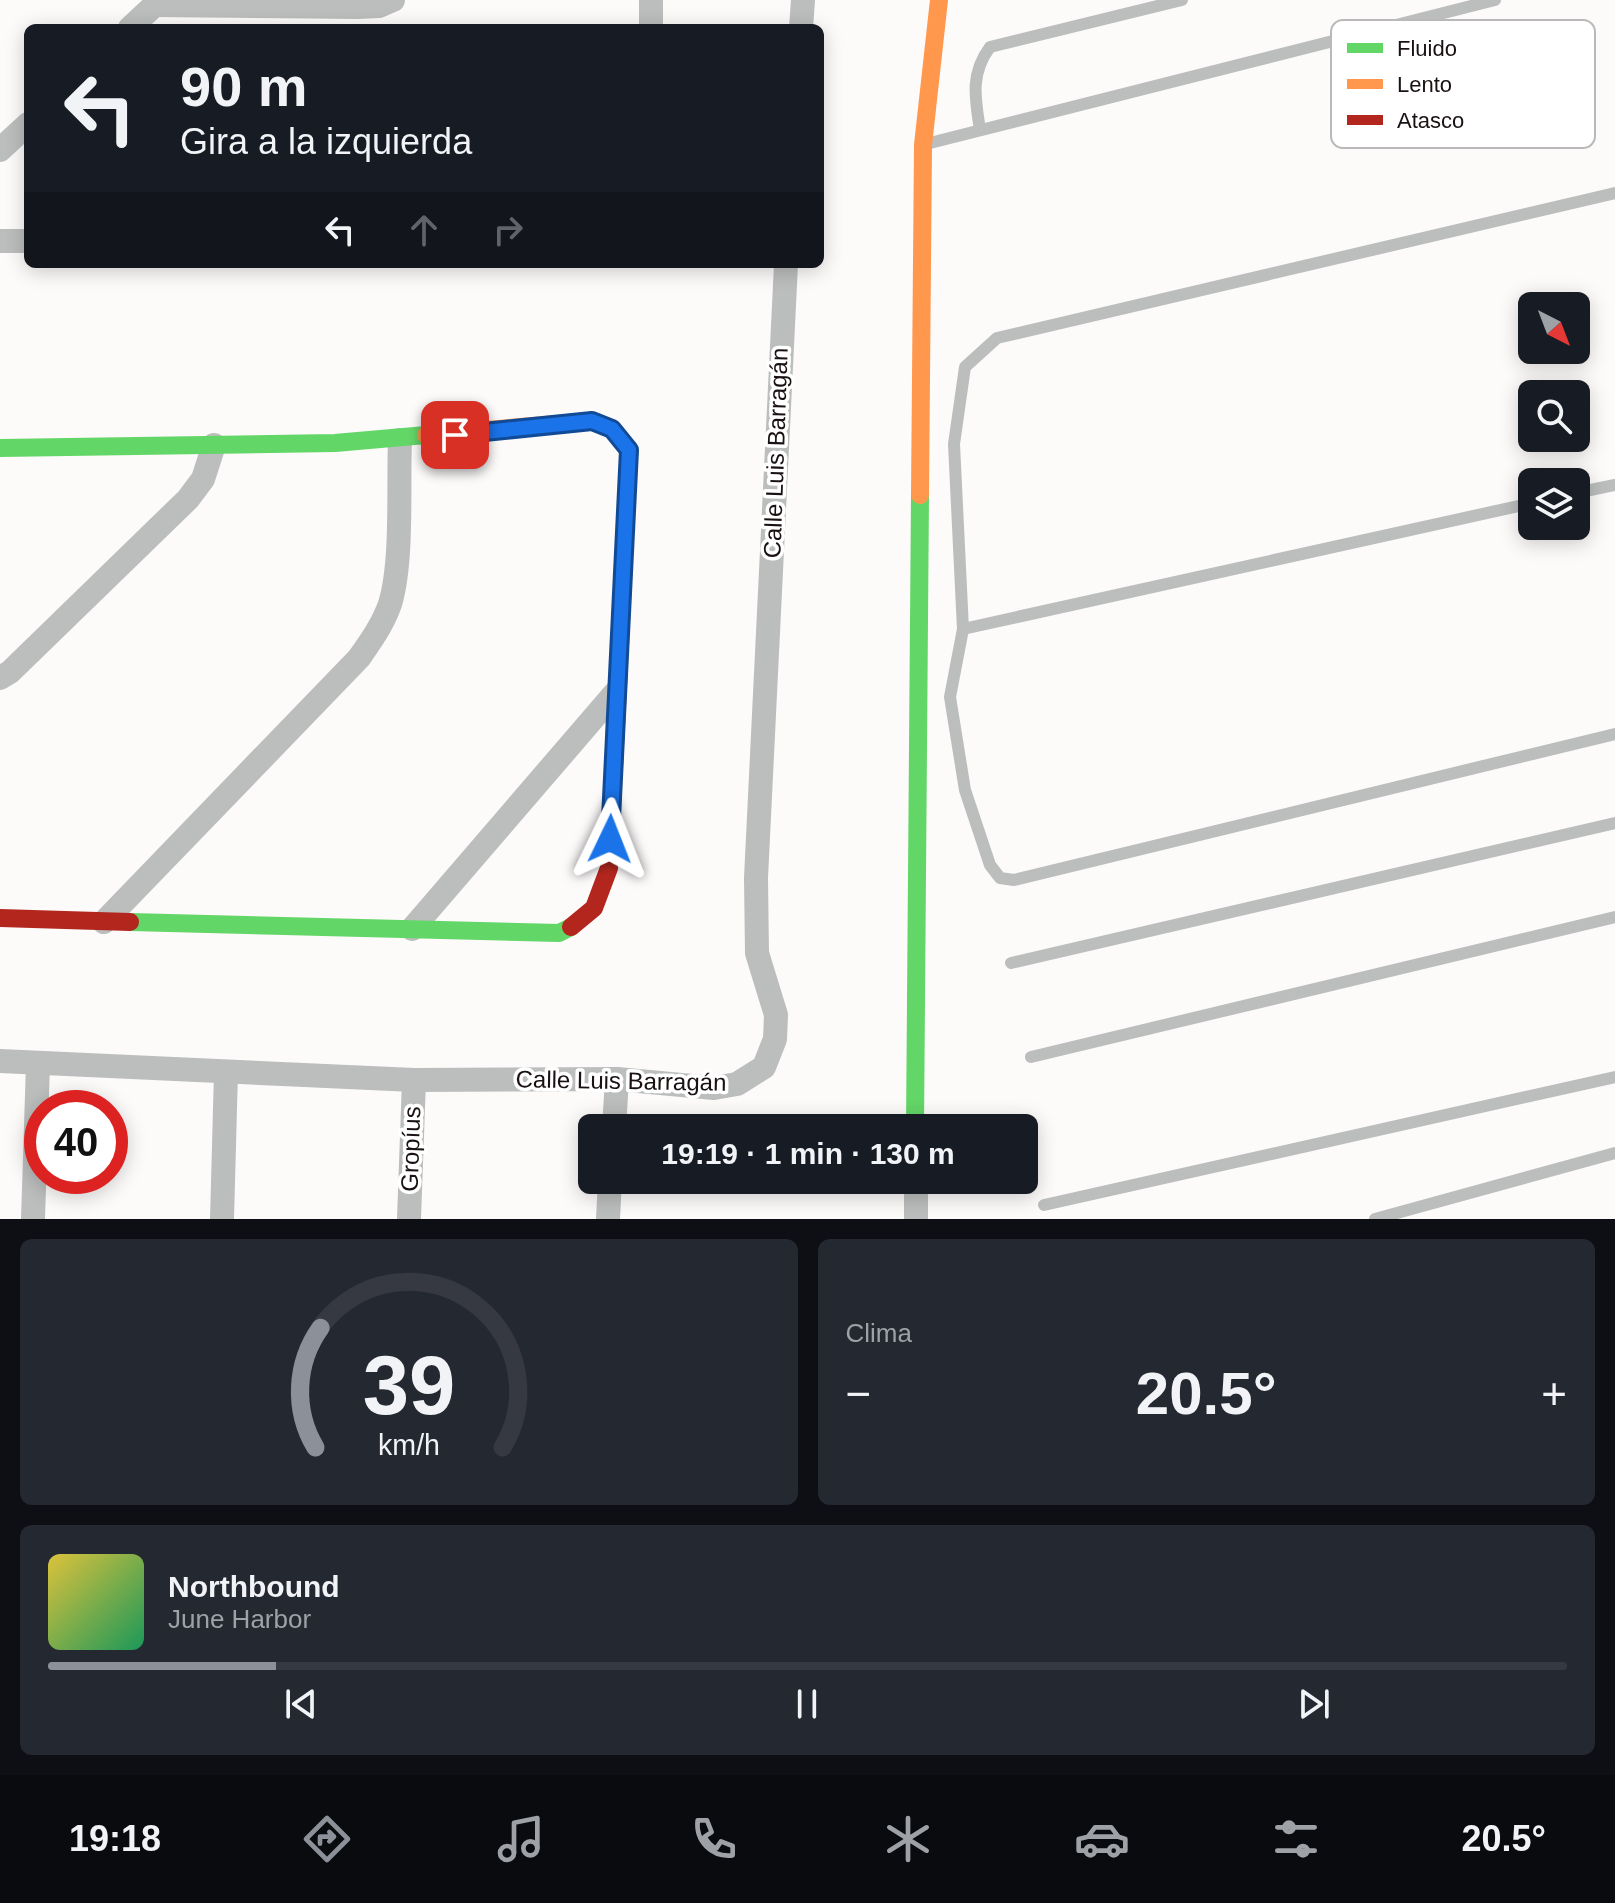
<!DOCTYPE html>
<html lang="es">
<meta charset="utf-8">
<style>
body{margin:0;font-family:Helvetica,sans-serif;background:#242831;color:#f1f3f6;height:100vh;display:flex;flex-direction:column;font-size:30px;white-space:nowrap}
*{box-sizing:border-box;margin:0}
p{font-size:26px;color:#9ea1a6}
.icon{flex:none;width:44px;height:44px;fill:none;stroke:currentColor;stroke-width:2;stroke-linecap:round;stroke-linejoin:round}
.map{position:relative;height:1219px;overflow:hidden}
.details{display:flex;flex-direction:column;gap:20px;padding:20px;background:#0d0f14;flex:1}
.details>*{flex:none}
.hud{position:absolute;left:24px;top:24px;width:800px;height:244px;border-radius:12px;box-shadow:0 4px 20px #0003;background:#171b24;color:#f1f3f6;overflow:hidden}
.needle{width:52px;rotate:138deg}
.tools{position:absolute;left:1518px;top:292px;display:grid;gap:16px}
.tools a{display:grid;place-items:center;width:72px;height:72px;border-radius:12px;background:#171b24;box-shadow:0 4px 20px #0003;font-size:40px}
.speed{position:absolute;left:24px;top:1090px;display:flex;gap:16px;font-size:40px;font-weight:700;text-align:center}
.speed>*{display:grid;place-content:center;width:104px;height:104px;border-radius:50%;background:#171b24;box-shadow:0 4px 20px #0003;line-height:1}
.speed .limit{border:12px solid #d22;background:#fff;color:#111}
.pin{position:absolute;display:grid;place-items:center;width:68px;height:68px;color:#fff;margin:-34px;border-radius:16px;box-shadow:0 4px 12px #0006}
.me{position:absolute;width:88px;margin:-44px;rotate:2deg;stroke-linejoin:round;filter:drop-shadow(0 0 6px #0008)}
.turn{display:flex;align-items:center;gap:28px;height:168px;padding:0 24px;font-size:36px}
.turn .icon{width:104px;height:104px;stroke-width:2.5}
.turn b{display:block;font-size:56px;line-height:68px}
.lanes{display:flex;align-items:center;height:76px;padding:0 24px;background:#0003;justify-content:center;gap:40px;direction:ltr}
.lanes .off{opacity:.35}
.big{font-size:60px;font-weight:800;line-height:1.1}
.details .widget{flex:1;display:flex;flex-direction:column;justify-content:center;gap:12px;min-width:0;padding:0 28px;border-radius:12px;background:#242831}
.details .dial{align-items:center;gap:0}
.dial svg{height:208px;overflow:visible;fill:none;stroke:#363941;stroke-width:7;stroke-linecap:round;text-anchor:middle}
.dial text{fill:#f1f3f6;stroke:none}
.song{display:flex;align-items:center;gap:24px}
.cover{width:96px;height:96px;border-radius:12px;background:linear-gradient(135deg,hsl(50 70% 55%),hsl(150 70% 35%))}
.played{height:8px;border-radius:4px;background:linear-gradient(90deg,#8c9099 15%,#363941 15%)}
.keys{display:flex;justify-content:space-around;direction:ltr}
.heat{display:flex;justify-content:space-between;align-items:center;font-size:44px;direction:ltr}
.details .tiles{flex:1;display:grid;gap:20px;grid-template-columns:1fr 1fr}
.widget:last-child{grid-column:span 2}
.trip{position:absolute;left:578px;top:1114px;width:460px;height:80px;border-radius:12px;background:#171b24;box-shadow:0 4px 20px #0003;font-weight:800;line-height:80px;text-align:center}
.dock{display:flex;height:128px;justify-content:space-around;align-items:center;background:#090b0e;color:#9ea1a6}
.dock .icon{width:56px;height:56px}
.dock .current{color:#8c9099}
.dock b{font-size:36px;color:#f1f3f6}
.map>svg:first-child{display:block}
</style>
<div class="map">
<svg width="1615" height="1219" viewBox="0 0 1615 1219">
<rect width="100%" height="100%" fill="#fdfafa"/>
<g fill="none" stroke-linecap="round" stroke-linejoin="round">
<g stroke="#bcbebe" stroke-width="12">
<path d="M980,130c-5,-32 -10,-56 10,-83l192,-47"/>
<path d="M926,144l569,-144"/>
<path d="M1615,193l-618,145 -32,29 -11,77 9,185 -13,68 15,93 25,75 10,13 14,2 601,-146"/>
<path d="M1576,493l39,-8"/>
<path d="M963,629l569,-126"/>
<path d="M1011,963l604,-140"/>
<path d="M1031,1057l584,-140"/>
<path d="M1044,1205l571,-128"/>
<path d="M1375,1219l240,-66"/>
</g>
<g stroke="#bcbebe" stroke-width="24">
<path d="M154,5l204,2 21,-1 14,-6"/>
<path d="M130,28l30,-28"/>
<path d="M651,28v-28"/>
<path d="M801,28l2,-28"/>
<path d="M0,150l28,-26"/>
<path d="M0,241h28"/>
<path d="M0,678l10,-6 178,-173 15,-20 11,-34"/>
<path d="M104,922l255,-264c12,-17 24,-34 31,-54 13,-43 8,-117 10,-164"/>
<path d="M412,929l203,-236"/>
<path d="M0,1061l414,19 203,-1 97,9 23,-4 27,-17 11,-28 1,-24 -19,-62 -1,-75 30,-614"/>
<path d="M614,1128l3,-49"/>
<path d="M916,1180v39"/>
<path d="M33,1219l5,-155"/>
<path d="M222,1219l4,-147"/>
<path d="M409,1219l5,-139"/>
<path d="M608,1219l2,-39"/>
</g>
<g stroke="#63d668" stroke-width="18">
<path d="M0,448l335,-5 91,-8"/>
<path d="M130,922l429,11 12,-6"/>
<path d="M915,1128l5,-633"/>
</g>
<g stroke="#ff974d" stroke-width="18">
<path d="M426,435l166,-14 20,8 17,21 -10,216"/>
<path d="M920,495l3,-350 16,-145"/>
</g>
<g stroke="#b3261e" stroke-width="18">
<path d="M0,918l130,4"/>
<path d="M571,927l23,-19 15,-40 10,-202"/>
</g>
</g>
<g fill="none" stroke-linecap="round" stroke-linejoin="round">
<defs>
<path id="route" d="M455,435l137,-14 20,8 17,21 -19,389"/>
</defs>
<use href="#route" stroke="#114b97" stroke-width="20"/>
<use href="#route" stroke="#1a73e8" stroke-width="14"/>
</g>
<g text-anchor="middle" stroke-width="7" stroke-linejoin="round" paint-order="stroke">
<g font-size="24" fill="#1a1212" stroke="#fff">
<text transform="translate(776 453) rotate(-88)" y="8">Calle Luis Barragán</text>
<text transform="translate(621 1081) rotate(1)" y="8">Calle Luis Barragán</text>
<text transform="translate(411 1149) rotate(-88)" y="8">Gropíus</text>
</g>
</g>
<rect x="1331" y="20" width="264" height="128" rx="12" fill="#fff" stroke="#bab8b8" stroke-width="2"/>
<rect x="1347" y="43" width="36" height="10" fill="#63d668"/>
<rect x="1347" y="79" width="36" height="10" fill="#ff974d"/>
<rect x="1347" y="115" width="36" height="10" fill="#b3261e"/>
<g font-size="22" fill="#1a1212">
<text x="1397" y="56">Fluido</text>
<text x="1397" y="92">Lento</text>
<text x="1397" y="128">Atasco</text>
</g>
</svg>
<div class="tools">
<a><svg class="needle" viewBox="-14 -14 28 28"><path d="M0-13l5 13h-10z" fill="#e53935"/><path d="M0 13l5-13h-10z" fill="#9ea1a6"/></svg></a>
<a><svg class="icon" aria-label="search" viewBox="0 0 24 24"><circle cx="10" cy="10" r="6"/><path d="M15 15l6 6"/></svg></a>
<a><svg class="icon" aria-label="layers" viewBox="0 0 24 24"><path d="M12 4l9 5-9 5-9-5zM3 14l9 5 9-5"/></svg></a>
</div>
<div class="speed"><div class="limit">40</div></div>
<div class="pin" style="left:455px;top:435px;background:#d93025"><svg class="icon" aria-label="arrive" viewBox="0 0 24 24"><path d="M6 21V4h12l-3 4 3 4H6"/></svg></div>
<svg class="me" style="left:610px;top:839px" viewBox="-20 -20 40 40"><path d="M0-17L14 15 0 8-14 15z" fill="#1a73e8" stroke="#fff" stroke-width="4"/></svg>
<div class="trip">19:19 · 1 min · 130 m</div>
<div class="hud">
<div class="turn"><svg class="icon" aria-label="left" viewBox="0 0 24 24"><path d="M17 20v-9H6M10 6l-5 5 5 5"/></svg><div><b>90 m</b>Gira a la izquierda</div></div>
<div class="lanes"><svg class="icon" aria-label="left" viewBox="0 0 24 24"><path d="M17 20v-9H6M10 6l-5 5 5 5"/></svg><svg class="icon off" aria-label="ahead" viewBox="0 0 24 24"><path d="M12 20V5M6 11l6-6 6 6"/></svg><svg class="icon off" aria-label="right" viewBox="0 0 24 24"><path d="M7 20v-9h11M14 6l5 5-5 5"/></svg></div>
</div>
</div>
<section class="details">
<div class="tiles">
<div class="widget dial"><svg viewBox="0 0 100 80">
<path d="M14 69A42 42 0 1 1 86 69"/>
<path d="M14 69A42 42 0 0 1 16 23" stroke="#8c9099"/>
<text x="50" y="56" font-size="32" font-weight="700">39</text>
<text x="50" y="72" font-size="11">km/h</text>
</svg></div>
<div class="widget"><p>Clima</p>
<div class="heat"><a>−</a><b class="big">20.5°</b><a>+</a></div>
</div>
<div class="widget">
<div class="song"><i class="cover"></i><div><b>Northbound</b><p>June Harbor</p></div></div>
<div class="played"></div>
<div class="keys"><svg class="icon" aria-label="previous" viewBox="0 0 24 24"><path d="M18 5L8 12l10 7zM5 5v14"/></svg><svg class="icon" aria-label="pause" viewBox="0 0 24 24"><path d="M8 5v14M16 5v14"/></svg><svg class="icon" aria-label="next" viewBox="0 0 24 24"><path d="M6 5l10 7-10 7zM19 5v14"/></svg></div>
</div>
</div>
</section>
<nav class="dock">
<b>19:18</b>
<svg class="icon current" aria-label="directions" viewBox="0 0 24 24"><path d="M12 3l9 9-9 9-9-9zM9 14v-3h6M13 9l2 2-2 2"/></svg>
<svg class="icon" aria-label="music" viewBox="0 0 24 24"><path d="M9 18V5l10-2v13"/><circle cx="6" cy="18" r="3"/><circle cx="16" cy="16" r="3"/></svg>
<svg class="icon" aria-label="phone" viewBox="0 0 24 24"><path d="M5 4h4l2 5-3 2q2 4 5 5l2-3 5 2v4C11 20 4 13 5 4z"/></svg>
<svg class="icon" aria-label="climate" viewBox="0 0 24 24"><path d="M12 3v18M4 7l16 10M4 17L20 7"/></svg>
<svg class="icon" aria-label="car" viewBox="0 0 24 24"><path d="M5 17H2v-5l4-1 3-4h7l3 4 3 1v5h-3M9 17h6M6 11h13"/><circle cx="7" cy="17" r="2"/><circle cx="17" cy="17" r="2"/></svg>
<svg class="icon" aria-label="filters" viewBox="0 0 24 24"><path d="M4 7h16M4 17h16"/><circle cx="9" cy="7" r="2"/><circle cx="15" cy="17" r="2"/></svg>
<b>20.5°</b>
</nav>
